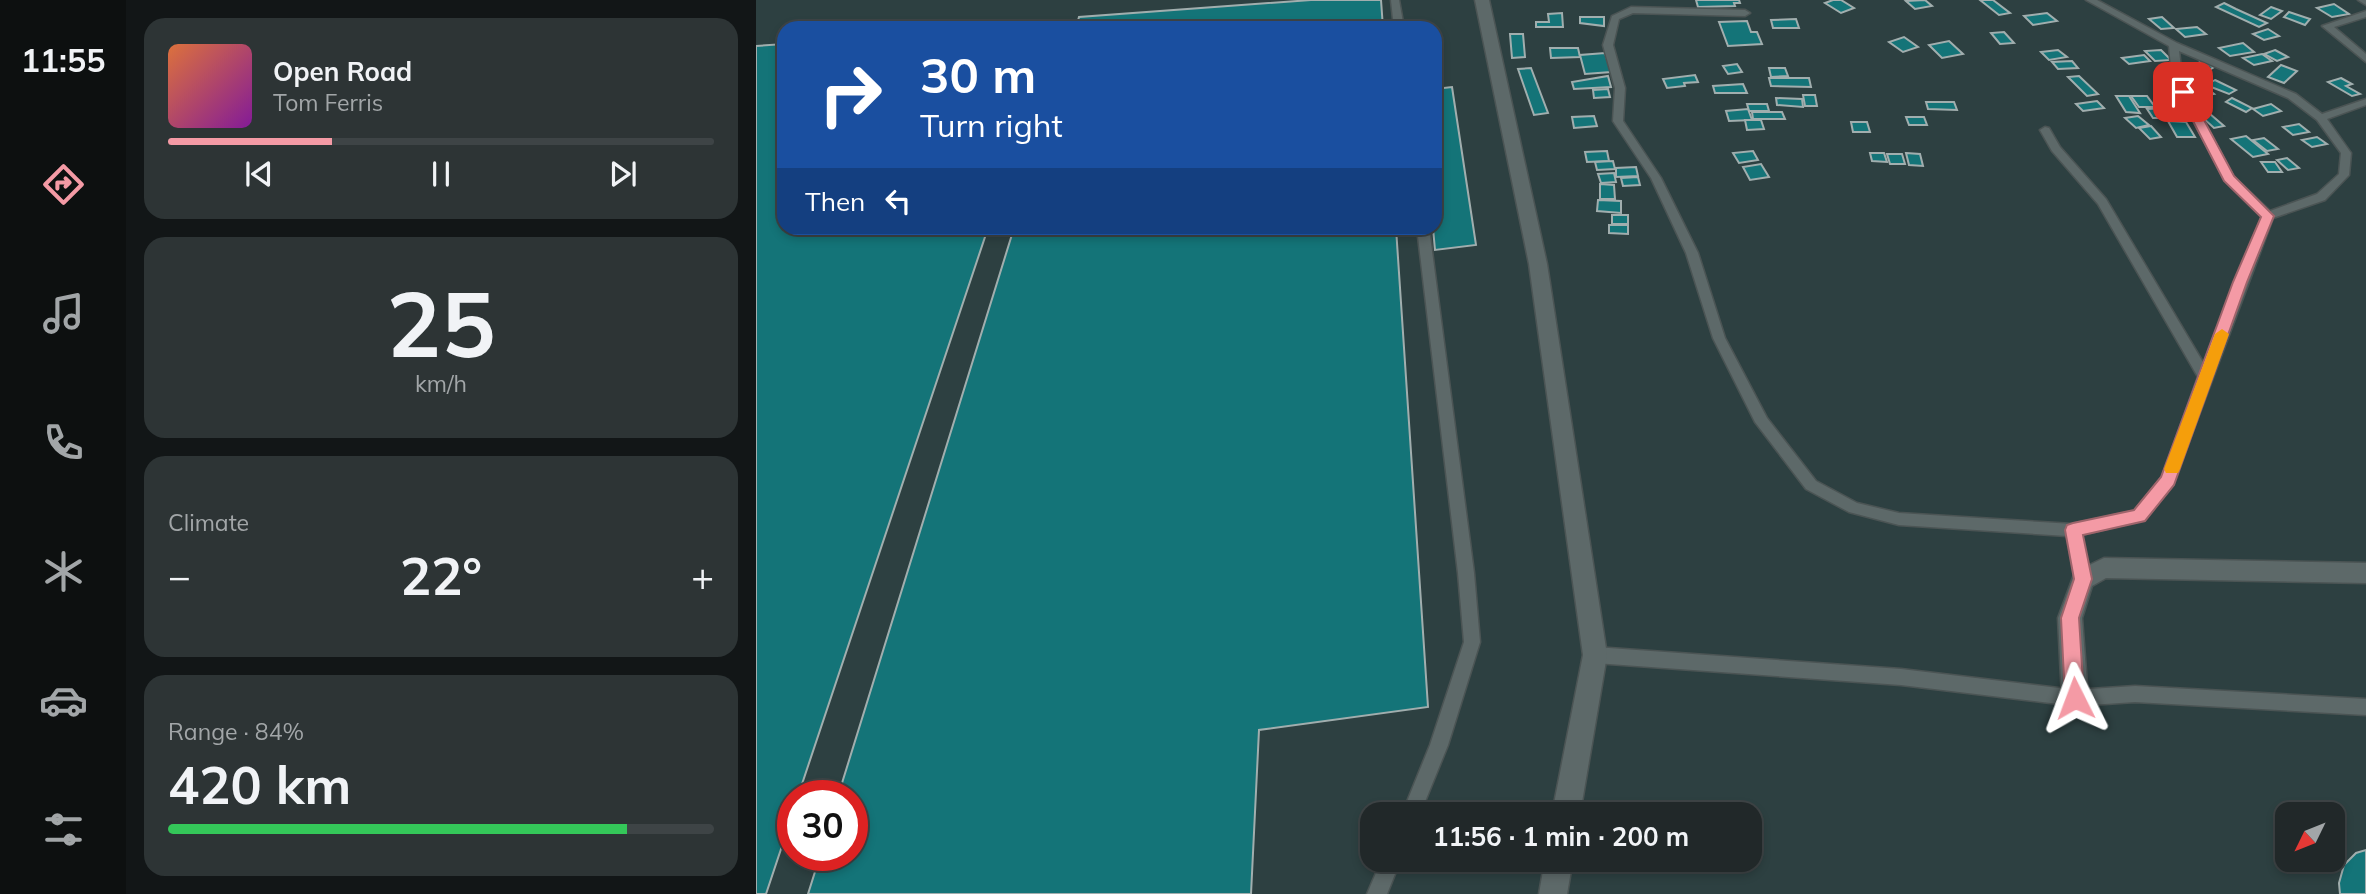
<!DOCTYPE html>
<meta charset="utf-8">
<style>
body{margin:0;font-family:Mulish,sans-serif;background:#2d3435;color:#f1f3f6;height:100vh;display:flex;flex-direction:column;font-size:26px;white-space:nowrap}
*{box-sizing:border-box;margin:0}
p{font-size:23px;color:#a2a6a8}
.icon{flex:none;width:38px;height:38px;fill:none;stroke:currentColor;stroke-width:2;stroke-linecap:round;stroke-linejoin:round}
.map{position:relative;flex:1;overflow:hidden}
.sheet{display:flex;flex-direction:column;gap:18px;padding:18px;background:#121617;width:630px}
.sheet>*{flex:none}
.top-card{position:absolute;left:21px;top:21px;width:665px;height:214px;border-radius:21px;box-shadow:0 4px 10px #0003,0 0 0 2px #3e4446;background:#1a4fa0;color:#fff;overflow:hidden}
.needle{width:46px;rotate:227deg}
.buttons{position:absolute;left:1519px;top:802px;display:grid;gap:14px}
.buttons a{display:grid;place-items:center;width:70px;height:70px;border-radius:14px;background:#212829;box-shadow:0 4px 10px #0003,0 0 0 2px #3e4446;font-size:35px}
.speed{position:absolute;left:21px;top:780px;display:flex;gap:14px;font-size:35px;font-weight:700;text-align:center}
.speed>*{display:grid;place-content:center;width:91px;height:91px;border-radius:50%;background:#212829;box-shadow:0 4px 10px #0003,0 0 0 2px #3e4446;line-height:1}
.speed .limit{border:10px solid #d22;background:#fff;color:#111}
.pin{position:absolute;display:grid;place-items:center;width:60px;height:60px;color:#fff;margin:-30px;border-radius:14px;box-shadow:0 4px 10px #0006}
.me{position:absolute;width:77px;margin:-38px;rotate:357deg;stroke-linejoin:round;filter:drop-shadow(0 0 5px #0008)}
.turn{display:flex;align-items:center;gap:24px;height:147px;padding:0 28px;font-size:32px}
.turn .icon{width:91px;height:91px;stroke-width:2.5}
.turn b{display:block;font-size:49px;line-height:60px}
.then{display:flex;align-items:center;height:66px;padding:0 28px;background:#0003;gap:14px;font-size:26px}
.big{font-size:52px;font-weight:700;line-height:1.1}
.sheet .widget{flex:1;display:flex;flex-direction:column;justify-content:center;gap:10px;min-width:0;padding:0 24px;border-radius:21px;background:#2d3435}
.sheet .dial{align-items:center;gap:0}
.dial b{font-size:91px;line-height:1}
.song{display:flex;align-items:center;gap:21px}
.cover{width:84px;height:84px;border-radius:10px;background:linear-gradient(135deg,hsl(20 70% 55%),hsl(290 70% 35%))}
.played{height:7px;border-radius:4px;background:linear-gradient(90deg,#f49aa5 30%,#3e4446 30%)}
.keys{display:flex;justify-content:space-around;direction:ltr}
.heat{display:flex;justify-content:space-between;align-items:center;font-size:38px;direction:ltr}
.charge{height:10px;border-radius:5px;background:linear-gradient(90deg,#34c759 84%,#3e4446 0)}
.trip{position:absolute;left:604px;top:802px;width:402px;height:70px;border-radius:21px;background:#212829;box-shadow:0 4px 10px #0003,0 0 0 2px #3e4446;font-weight:700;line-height:70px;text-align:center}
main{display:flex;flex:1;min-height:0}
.dock{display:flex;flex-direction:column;width:126px;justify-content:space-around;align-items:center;background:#0d1010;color:#a2a6a8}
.dock .icon{width:49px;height:49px}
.dock .selected{color:#f49aa5}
.dock b{font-size:32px;color:#f1f3f6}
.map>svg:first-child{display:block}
</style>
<main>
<nav class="dock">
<b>11:55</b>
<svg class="icon selected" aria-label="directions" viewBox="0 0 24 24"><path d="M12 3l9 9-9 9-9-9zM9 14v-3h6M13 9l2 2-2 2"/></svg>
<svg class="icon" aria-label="music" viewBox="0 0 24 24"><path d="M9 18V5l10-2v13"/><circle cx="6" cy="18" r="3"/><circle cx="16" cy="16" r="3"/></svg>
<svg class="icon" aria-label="phone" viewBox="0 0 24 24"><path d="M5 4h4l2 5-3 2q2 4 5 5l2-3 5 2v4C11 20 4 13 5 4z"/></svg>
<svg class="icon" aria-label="climate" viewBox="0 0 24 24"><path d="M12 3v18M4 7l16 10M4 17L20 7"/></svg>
<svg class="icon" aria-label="car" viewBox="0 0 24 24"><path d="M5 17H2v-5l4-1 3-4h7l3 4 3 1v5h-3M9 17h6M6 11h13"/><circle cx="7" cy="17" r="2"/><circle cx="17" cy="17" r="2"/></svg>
<svg class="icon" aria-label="filters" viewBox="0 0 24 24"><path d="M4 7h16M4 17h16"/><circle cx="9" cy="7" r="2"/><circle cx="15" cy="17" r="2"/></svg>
</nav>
<section class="sheet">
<div class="widget">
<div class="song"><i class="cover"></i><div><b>Open Road</b><p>Tom Ferris</p></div></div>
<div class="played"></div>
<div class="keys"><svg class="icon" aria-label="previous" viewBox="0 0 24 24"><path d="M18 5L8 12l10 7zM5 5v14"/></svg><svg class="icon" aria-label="pause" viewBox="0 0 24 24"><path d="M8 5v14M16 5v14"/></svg><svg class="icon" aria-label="next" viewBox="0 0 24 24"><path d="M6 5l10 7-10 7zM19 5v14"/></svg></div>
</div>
<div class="widget dial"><b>25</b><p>km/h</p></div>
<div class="widget"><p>Climate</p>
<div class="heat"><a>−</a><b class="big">22°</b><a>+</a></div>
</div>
<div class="widget"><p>Range · 84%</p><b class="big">420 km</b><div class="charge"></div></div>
</section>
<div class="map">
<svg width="1610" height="894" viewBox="0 0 1610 894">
<rect width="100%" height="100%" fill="#2c3637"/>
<path fill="#2d4041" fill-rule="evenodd" d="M0,0h1610v894h-1610zM28,28h651v200h-651zM37,796h59v60h-59zM616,814h378v45h-378zM1531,814h46v45h-46z"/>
<g fill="#147478" stroke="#a1aeae" stroke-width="2">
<path d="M555,0h70l2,28h-307l3,-11z"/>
<path d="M940,0h43l1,3h-6l1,3 -37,1z"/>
<path d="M1077,0h8l13,8 -13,5 -16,-10z"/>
<path d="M1169,0l7,6 -17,3 -9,-8z"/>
<path d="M1224,0h13l17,13 -11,2z"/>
<path d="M1468,3l12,6 31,14 -8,4 -43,-20z"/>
<path d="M1578,4l15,10 -17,3 -15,-9z"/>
<path d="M1515,7l11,4 -11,8 -11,-4z"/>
<path d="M1533,12l21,7 -5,6 -21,-8z"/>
<path d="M806,13l1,14h-27v-5h13l-1,-8z"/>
<path d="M1291,13l10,8 -24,4 -9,-9z"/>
<path d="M824,17h24v9l-24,-3z"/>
<path d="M1406,17l12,11 -13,1 -12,-10z"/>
<path d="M1040,19l3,9h-26l-2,-8z"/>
<path d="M991,21l4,11h6l5,12 -34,2 -9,-24z"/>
<path d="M1441,27l9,7 -21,3 -9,-8z"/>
<path d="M1512,29l11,7 -15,4 -11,-6z"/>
<path d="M1248,32l10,11 -14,1 -9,-11z"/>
<path d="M754,34h13l2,23 -13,1z"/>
<path d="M1148,37l14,10 -15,5 -14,-10z"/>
<path d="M1193,41l14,13 -21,4 -13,-13z"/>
<path d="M1487,43l11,9 -24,4 -11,-8z"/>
<path d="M28,44v184h204l-190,568h-5v17l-27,81h-10v-848z"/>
<path d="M794,48h28l2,9 -29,1z"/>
<path d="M1302,50l9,7 -18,3 -8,-8z"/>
<path d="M1405,50l10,10 -16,1 -10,-10z"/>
<path d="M1519,50l13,7 -11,4 -13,-7z"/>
<path d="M849,53l6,19 -26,2 -5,-19z"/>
<path d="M1506,54l10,7 -18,4 -11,-7z"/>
<path d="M1388,55l6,6 -21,3 -7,-6z"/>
<path d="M1316,61l6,7 -20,1 -6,-7z"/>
<path d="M1446,61l12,6 -10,6 -12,-6z"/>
<path d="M981,64l5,8 -14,2 -5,-8z"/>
<path d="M1525,65l16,6 -13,12 -16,-6z"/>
<path d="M775,68l17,45 -14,2 -16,-46z"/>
<path d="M1013,68h16l3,8 -17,1z"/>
<path d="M939,75l3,7 -14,1 1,3 -18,2 -4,-9z"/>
<path d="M852,76l3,11 -37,2 -2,-7z"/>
<path d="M1323,76l19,18 -11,2 -19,-19z"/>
<path d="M1013,78h40l2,9 -40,-1z"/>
<path d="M1585,78l11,6 -6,2 14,8 -8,2 -24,-14z"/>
<path d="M1459,80l21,10 -7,4 -23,-9z"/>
<path d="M1444,83l14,11 -11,2 -14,-11z"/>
<path d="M987,84l4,9h-32l-2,-7z"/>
<path d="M696,87l24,158 -41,5 -2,-22h2v-139z"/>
<path d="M852,89l2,8 -16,1 -1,-8z"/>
<path d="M1047,95h12l2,11h-12z"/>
<path d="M1360,96h13l11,17 -14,-1z"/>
<path d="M1375,96h16l8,11h-16z"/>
<path d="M1020,98l26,1 1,8 -26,-2z"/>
<path d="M1476,98l20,10 -6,4 -20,-10z"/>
<path d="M1341,101l7,7 -21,3 -7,-7z"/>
<path d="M1170,102h28l3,8 -29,-1z"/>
<path d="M991,104h20l2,7h-20z"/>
<path d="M1515,104l10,7 -18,5 -10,-7z"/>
<path d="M1409,108l6,10h-18l-6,-9z"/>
<path d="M992,109l4,11 -23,1 -3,-10z"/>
<path d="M996,112h30l3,7h-32z"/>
<path d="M1454,114l14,12 -10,2 -13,-12z"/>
<path d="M838,116l3,10 -23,2 -2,-11z"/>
<path d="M1382,116l11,9 -13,3 -11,-10z"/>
<path d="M1150,117h18l3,8h-18z"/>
<path d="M989,120h16l3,9 -17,1z"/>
<path d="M1412,121l18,1 9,15h-18z"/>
<path d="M1095,122h16l3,10h-17z"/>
<path d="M1543,124l10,8 -16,3 -10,-8z"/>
<path d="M1395,126l10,11 -11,2 -11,-11z"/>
<path d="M1490,136l22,18 -15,3 -22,-18z"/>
<path d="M1561,137l10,7 -15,3 -10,-7z"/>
<path d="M1508,138l14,11 -11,2 -14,-11z"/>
<path d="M851,151l2,10 -22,1 -2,-10z"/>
<path d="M997,151l5,9 -19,3 -6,-10z"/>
<path d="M1114,153h14l3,9 -15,-1z"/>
<path d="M1150,153l14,1 3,12 -14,-1z"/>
<path d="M1131,154h15l3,10h-15z"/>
<path d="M1531,158l12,10 -11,2 -11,-10z"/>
<path d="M857,161l2,8 -18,1 -2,-8z"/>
<path d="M1505,162h14l7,10h-14z"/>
<path d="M1005,164l8,13 -19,3 -7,-13z"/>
<path d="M880,167l2,9 -22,1v-9z"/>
<path d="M858,173l2,9 -15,1 -3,-9z"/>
<path d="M882,177l2,8 -17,1 -2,-8z"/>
<path d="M844,184l14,1 1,14h-15z"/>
<path d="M842,200l23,1v12l-24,-2z"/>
<rect x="856" y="215" width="16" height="9"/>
<path d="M853,225h19v9l-19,-1z"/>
<path d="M258,228h382l32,479 -169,23 -8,164h-443l12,-38h32v-60h-14z"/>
<path d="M1610,850v44h-26l-1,-11 5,-18 12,-12z"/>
</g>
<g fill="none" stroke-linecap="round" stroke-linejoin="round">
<defs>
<g id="lane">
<path d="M635,0h8l5,28h-10z"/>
<path d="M1330,0h11l80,43 119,51 26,20 44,-15v6l-39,14 24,34 -2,22 -24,25 -52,18 -100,266 -29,36 -63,15 10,44 -3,5 -5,2 -5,-2 -3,-5 -8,-43 -168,-11 -50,-13 -43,-23 -51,-67 -42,-84 -27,-85 -35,-75 -38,-57 2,-33 -12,-43 9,-29 19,-9 114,3 5,3 -5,3 -112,-3 -14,6 -6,26 12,43 -2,33 38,57 37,75 27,85 42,80 49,63 41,22 42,10 174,11 61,-13 28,-34 36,-100 -100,-173 -46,-53 -12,-21 5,-3 4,1 11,19 46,52 98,165 58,-147 -37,-37 -47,-88 -6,-15 -3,-31zM1423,51l109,47 29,22 24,33 -2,21 -22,20 -47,17 -37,-35 -45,-84 -6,-15z"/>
<path d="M1602,0h8v5z"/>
<path d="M1610,11v6l-32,10 32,27v8l-44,-36z"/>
<path d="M661,228h12l45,345 6,69 -32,103 -28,69h-18l28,-69 34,-103 -6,-69z"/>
<path d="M839,647l306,22 174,21 60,-4 231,13v16l-231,-13 -60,4 -174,-21 -306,-22 -6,-3 -2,-5 2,-5z"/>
<path d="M626,859h19l-14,35h-20z"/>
</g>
<g id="street">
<path d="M719,0h14l58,264 60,391 -27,159h-28l31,-159 -54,-391z"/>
<path d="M1348,558l262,5v20l-260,-5 -14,8 -10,32 6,80 -4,9 -9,3 -9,-3 -4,-9 -4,-80 17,-46z"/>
<path d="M789,859h28l-6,35h-28z"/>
</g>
</defs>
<use href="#lane" stroke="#4b5454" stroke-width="3"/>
<use href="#street" stroke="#4b5454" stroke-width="3"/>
<use href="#lane" fill="#5d6969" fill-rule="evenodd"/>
<use href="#street" fill="#5d6969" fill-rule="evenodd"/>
</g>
<path fill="#f49aa5" stroke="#9f646b" stroke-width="2" d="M1427,89l6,3 45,84 40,40 -27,66 -73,203 -29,36 -62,14 9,44 -13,39 5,80 -2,6 -7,3 -7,-3 -3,-6 -4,-80 13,-39 -9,-49 2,-5 6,-2 61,-13 27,-33 72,-195 28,-65 -37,-36 -46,-89z"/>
<path fill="#f59e0b" d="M1466,329l7,5 -49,135 -2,4h-12l-2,-4 51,-135z"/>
</svg>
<div class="buttons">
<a><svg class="needle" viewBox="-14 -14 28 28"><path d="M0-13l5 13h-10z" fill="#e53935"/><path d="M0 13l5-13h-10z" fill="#a2a6a8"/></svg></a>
</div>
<div class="speed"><div class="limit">30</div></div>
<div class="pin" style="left:1427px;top:92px;background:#d93025"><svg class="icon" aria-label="arrive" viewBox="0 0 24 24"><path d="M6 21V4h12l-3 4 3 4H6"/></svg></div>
<svg class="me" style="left:1319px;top:698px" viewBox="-20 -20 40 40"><path d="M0-17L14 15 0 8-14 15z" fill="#f49aa5" stroke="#fff" stroke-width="4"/></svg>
<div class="trip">11:56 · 1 min · 200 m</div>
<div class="top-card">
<div class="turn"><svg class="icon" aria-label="right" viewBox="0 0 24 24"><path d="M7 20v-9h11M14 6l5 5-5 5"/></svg><div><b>30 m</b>Turn right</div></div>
<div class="then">Then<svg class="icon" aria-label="left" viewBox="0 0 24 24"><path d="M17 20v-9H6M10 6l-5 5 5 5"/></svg></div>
</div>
</div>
</main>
